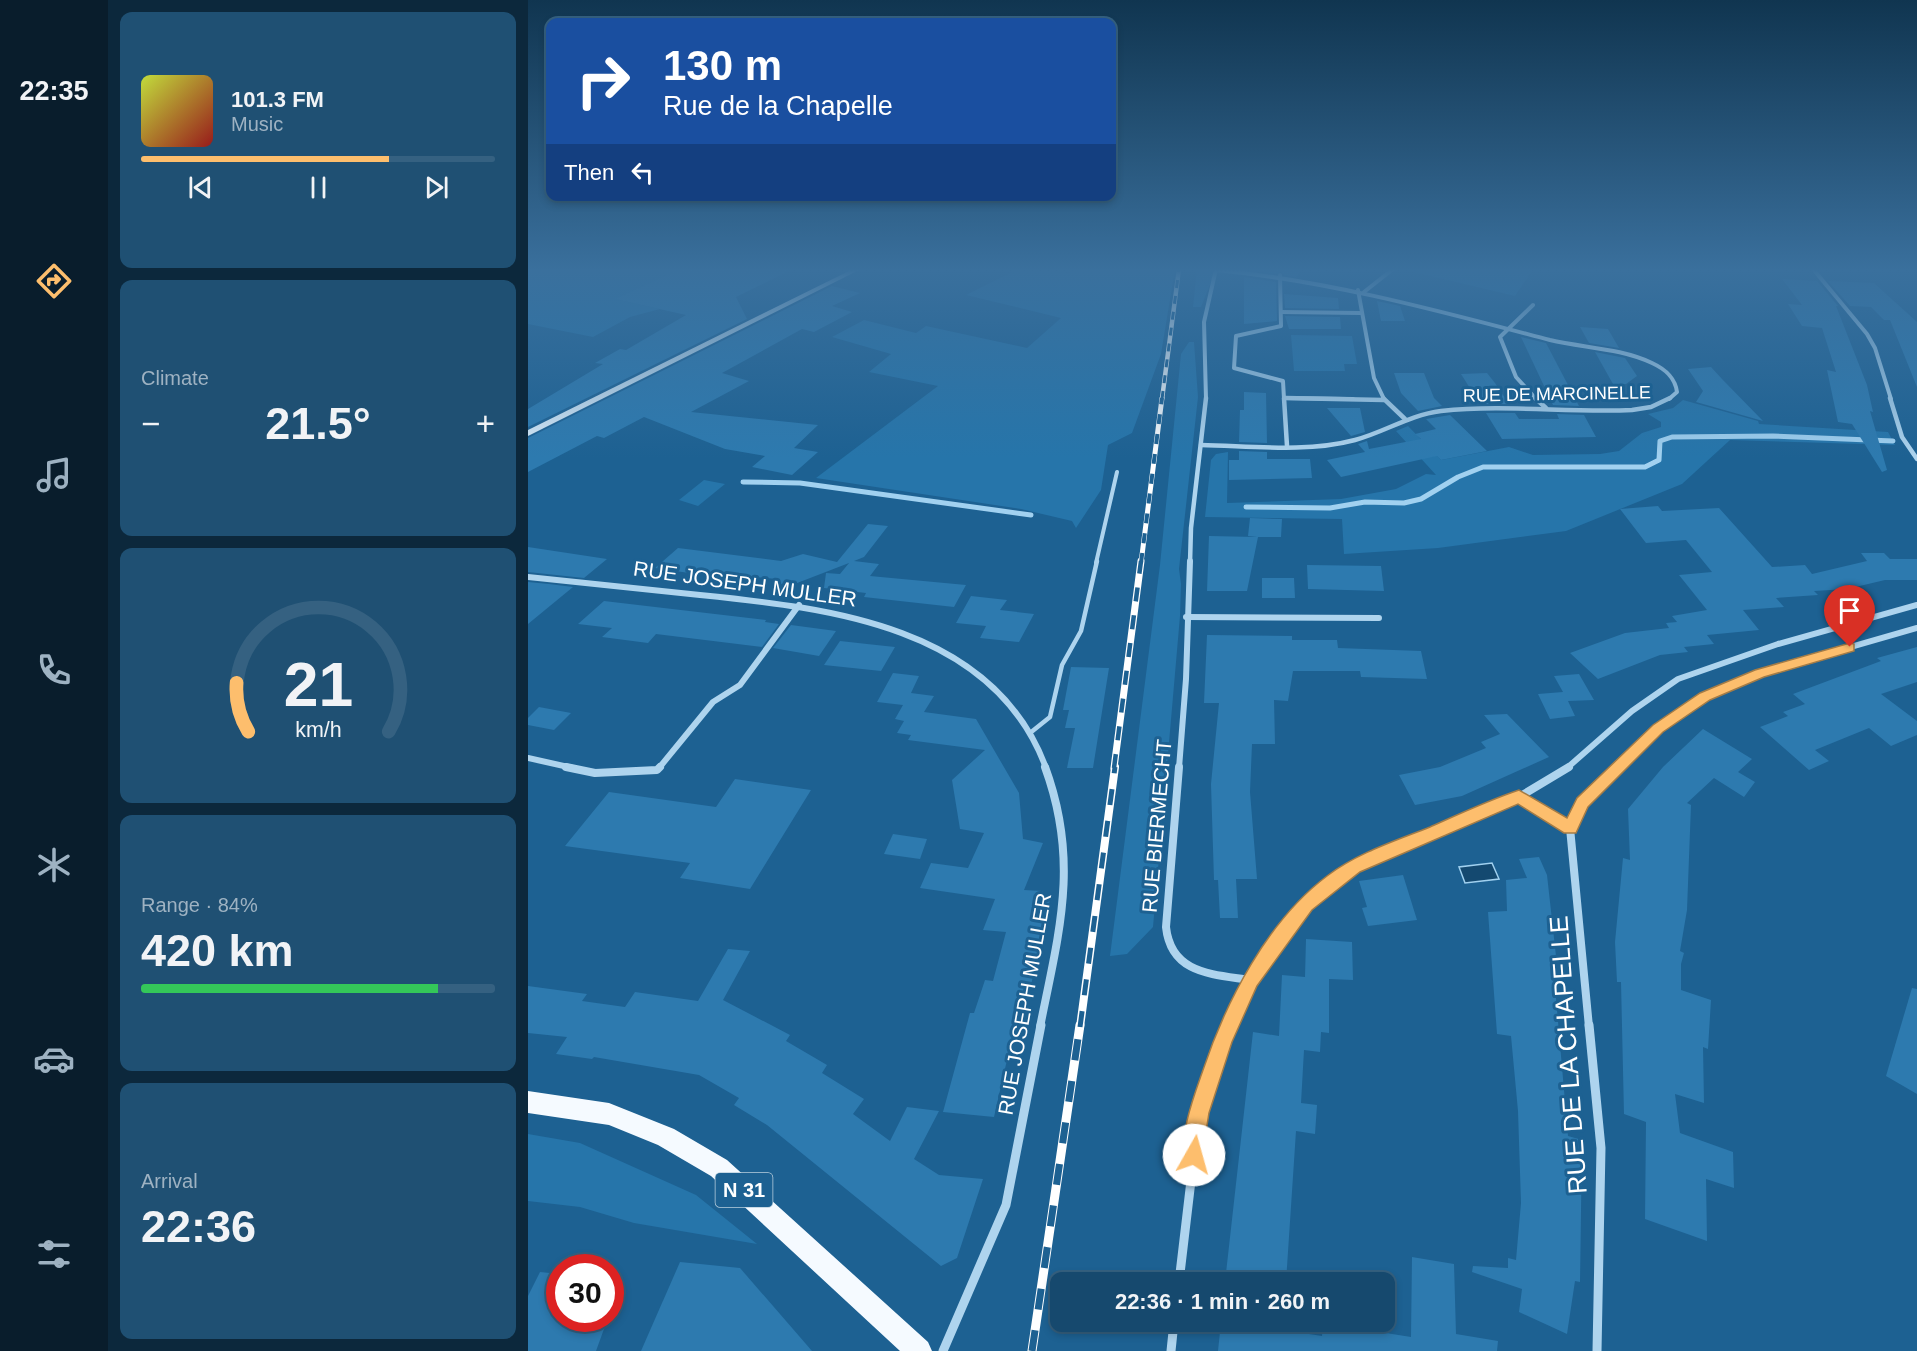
<!DOCTYPE html>
<meta charset="utf-8">
<style>
body{margin:0;font-family:Arial,sans-serif;background:#1f5073;color:#f1f3f6;height:100vh;display:flex;flex-direction:column;font-size:22px;white-space:nowrap}
*{box-sizing:border-box;margin:0}
p{font-size:20px;color:#9eb2c2}
.icon{flex:none;width:33px;height:33px;fill:none;stroke:currentColor;stroke-width:2;stroke-linecap:round;stroke-linejoin:round}
.map{position:relative;flex:1;overflow:hidden}
.side{display:flex;flex-direction:column;gap:12px;padding:12px;background:#0c283c;width:420px}
.side>*{flex:none}
.banner{position:absolute;left:18px;top:18px;width:570px;height:183px;border-radius:12px;box-shadow:0 3px 9px #0003,0 0 0 2px #356181;background:#1a4fa0;color:#fff;overflow:hidden}
.speed{position:absolute;left:18px;top:1254px;display:flex;gap:12px;font-size:30px;font-weight:700;text-align:center}
.speed>*{display:grid;place-content:center;width:78px;height:78px;border-radius:50%;background:#16496e;box-shadow:0 3px 9px #0003,0 0 0 2px #356181;line-height:1}
.speed .limit{border:9px solid #d22;background:#fff;color:#111}
.pin{position:absolute;display:grid;place-items:center;width:51px;height:51px;color:#fff;margin:-62px -26px;border-radius:50% 50% 50% 0;rotate:-45deg;box-shadow:0 0 6px #0007}
.pin .icon{rotate:45deg}
.me{position:absolute;width:66px;margin:-33px;rotate:7deg;stroke-linejoin:round;filter:drop-shadow(0 0 4px #0008)}
.turn{display:flex;align-items:center;gap:21px;height:126px;padding:0 18px;font-size:27px}
.turn .icon{width:78px;height:78px;stroke-width:2.5}
.turn b{display:block;font-size:42px;line-height:51px}
.then{display:flex;align-items:center;height:57px;padding:0 18px;background:#0003;gap:12px;font-size:22px}
.big{font-size:45px;font-weight:800;line-height:1.1}
.side .tile{flex:1;display:flex;flex-direction:column;justify-content:center;gap:9px;min-width:0;padding:0 21px;border-radius:12px;background:#1f5073}
.side .dial{align-items:center;gap:0}
.dial svg{height:156px;overflow:visible;fill:none;stroke:#356181;stroke-width:7;stroke-linecap:round;text-anchor:middle}
.dial text{fill:#f1f3f6;stroke:none}
.song{display:flex;align-items:center;gap:18px}
.cover{width:72px;height:72px;border-radius:9px;background:linear-gradient(135deg,hsl(70 70% 55%),hsl(0 70% 35%))}
.played{height:6px;border-radius:3px;background:linear-gradient(90deg,#fdbe6d 70%,#356181 70%)}
.keys{display:flex;justify-content:space-around;direction:ltr}
.heat{display:flex;justify-content:space-between;align-items:center;font-size:33px;direction:ltr}
.charge{height:9px;border-radius:4px;background:linear-gradient(90deg,#34c759 84%,#356181 0)}
.trip{position:absolute;left:522px;top:1272px;width:345px;height:60px;border-radius:12px;background:#16496e;box-shadow:0 3px 9px #0003,0 0 0 2px #356181;font-weight:800;line-height:60px;text-align:center}
main{display:flex;flex:1;min-height:0}
.dock{display:flex;flex-direction:column;width:108px;justify-content:space-around;align-items:center;background:#091d2c;color:#9eb2c2}
.dock .icon{width:42px;height:42px}
.dock .active{color:#fdbe6d}
.dock b{font-size:27px;color:#f1f3f6}
.map>svg:first-child{display:block}
</style>
<main>
<nav class="dock">
<b>22:35</b>
<svg class="icon active" aria-label="directions" viewBox="0 0 24 24"><path d="M12 3l9 9-9 9-9-9zM9 14v-3h6M13 9l2 2-2 2"/></svg>
<svg class="icon" aria-label="music" viewBox="0 0 24 24"><path d="M9 18V5l10-2v13"/><circle cx="6" cy="18" r="3"/><circle cx="16" cy="16" r="3"/></svg>
<svg class="icon" aria-label="phone" viewBox="0 0 24 24"><path d="M5 4h4l2 5-3 2q2 4 5 5l2-3 5 2v4C11 20 4 13 5 4z"/></svg>
<svg class="icon" aria-label="climate" viewBox="0 0 24 24"><path d="M12 3v18M4 7l16 10M4 17L20 7"/></svg>
<svg class="icon" aria-label="car" viewBox="0 0 24 24"><path d="M5 17H2v-5l4-1 3-4h7l3 4 3 1v5h-3M9 17h6M6 11h13"/><circle cx="7" cy="17" r="2"/><circle cx="17" cy="17" r="2"/></svg>
<svg class="icon" aria-label="filters" viewBox="0 0 24 24"><path d="M4 7h16M4 17h16"/><circle cx="9" cy="7" r="2"/><circle cx="15" cy="17" r="2"/></svg>
</nav>
<section class="side">
<div class="tile">
<div class="song"><i class="cover"></i><div><b>101.3 FM</b><p>Music</p></div></div>
<div class="played"></div>
<div class="keys"><svg class="icon" aria-label="previous" viewBox="0 0 24 24"><path d="M18 5L8 12l10 7zM5 5v14"/></svg><svg class="icon" aria-label="pause" viewBox="0 0 24 24"><path d="M8 5v14M16 5v14"/></svg><svg class="icon" aria-label="next" viewBox="0 0 24 24"><path d="M6 5l10 7-10 7zM19 5v14"/></svg></div>
</div>
<div class="tile"><p>Climate</p>
<div class="heat"><a>−</a><b class="big">21.5°</b><a>+</a></div>
</div>
<div class="tile dial"><svg viewBox="0 0 100 80">
<path d="M14 69A42 42 0 1 1 86 69"/>
<path d="M14 69A42 42 0 0 1 8 44" stroke="#fdbe6d"/>
<text x="50" y="56" font-size="32" font-weight="700">21</text>
<text x="50" y="72" font-size="11">km/h</text>
</svg></div>
<div class="tile"><p>Range · 84%</p><b class="big">420 km</b><div class="charge"></div></div>
<div class="tile"><p>Arrival</p><b class="big">22:36</b></div>
</section>
<div class="map">
<svg width="1389" height="1351" viewBox="0 0 1389 1351">
<rect width="100%" height="100%" fill="#1d6192"/>
<g fill="#2675aa">
<path d="M0,269h152l-64,30 44,10 -30,8 -37,20 -65,-13z"/>
<path d="M547,269h100l-14,85 -29,79 -24,12 -7,45 -25,38 -4,-7 -51,-12 -205,-31 122,-92 -69,-14 22,-18 -59,-17 32,-17 52,13 10,-7 101,22 34,-30 -95,-23 50,-25 53,3z"/>
<path d="M669,269h19l-15,38h-8z"/>
<path d="M873,269h132l-18,27z"/>
<path d="M763,335l61,1 5,28h-13l1,7h-51z"/>
<path d="M661,342h5l4,55 -19,172 2,15 -1,32 -27,311 -26,27 -17,2 50,-391 21,-211z"/>
<path d="M1155,400l75,21 1,3 129,8 7,13 -165,-5 -48,44 -116,47 -128,17 -94,6 -2,-35 -137,-2 6,-57 5,-6 12,-2 -1,51 114,-4 55,-10 30,-15 10,1 -40,-44 12,-5 33,34 68,-13 24,8 67,-1 19,-3 23,-18 19,-6v-5l-13,-8 25,-6z"/>
<path d="M176,480l21,4 -27,22 -19,-6z"/>
<path d="M0,1134l52,9 116,52 61,49 -123,-21 -54,-16 -52,-6z"/>
</g>
<path fill="#144970" stroke="#a1d1f0" stroke-width="1.5" d="M964,863l7,16 -34,4 -6,-16z"/>
<g fill="none" stroke-linecap="round" stroke-linejoin="round">
<g stroke="#a1d1f0" stroke-width="5">
<path d="M215,482l57,1 231,32"/>
<path d="M718,507l84,1 35,-6 39,1 17,-4 37,-22 25,-10h162l14,-7 1,-19 12,-4 101,-1 120,5"/>
</g>
</g>
<g fill="#2d7aaf">
<path d="M152,269h113l-57,28 11,22 -219,108v-18l75,-45 -8,-1 25,-14 6,1 60,-35 -71,-16z"/>
<path d="M716,269h58l-6,8 -12,-2 -3,-4 -5,3z"/>
<path d="M716,277l32,5 1,39 -33,3z"/>
<path d="M1254,279l35,2 21,25h-2l31,79 6,27 -3,-1 17,59 -5,2 -30,-48 -14,-2 -11,-52 9,2 -14,-44 -20,-2 -14,-22 14,1z"/>
<path d="M1300,281l46,2 43,39v65l-27,-67h-6l-13,-13 -21,-1z"/>
<path d="M304,286l28,7 -28,13 20,6 -38,20 -12,-3 -80,44 27,8 -58,31 127,13 -24,23 24,4 -26,23 -40,-8 13,-11 -40,-7 -81,-32 -40,21 -7,-2 -69,36v-34z"/>
<path d="M756,294l54,4 1,11 -54,-1z"/>
<path d="M849,301l23,5 5,15h-24z"/>
<path d="M757,316l55,1 1,12h-52z"/>
<path d="M1052,327l28,2 11,19 -30,-5z"/>
<path d="M993,337l25,6 33,63 -26,-1z"/>
<path d="M1067,352l30,6 12,18 -11,8h-13z"/>
<path d="M1183,367l11,12 41,42 -67,-19 7,-11 -15,-22z"/>
<path d="M866,373h30l10,25 8,8 -24,5 -17,-18z"/>
<path d="M959,373l8,10 14,21h-29l-19,-30z"/>
<path d="M716,392l22,1 1,50 -28,-1 1,-32h4z"/>
<path d="M799,408h33l5,24 -14,4z"/>
<path d="M958,413h29l4,6h40l-2,-5 27,1 12,22 -94,2z"/>
<path d="M922,415l37,36 -46,9 -4,-4 -96,21 -14,-17 38,-8 -7,-8 9,-3 2,8 52,-10 -6,-5 21,-5 -10,-10z"/>
<path d="M711,451l28,1v7h43l2,19 -83,2v-20h10z"/>
<path d="M1130,506l4,5 57,-3 53,59 33,-2 7,9 55,-13 -6,-8h23l6,6h27v21h-32l-38,9 -33,2 4,4 -42,3 8,9 -41,3 16,20 -52,5 7,9 -30,3 4,5 -28,3 -62,24 -28,-26 55,-20 44,-5 -3,-5 11,-1 -5,-6 35,-6 -28,-35 33,-3 -26,-32 -40,3 -26,-34z"/>
<path d="M722,518l32,1 -1,18h-23l-11,54h-40l2,-55 48,1 -9,-1z"/>
<path d="M340,524l20,2 -24,31 -10,4 25,3 -9,12 96,9 -12,22 -90,-10 2,-4 -42,-5 2,-15 14,1 9,-11 -57,22 -12,-1 -2,-5 -37,-3 -4,4 -82,-12 23,-20 103,13 22,-7 34,8z"/>
<path d="M0,547l79,12 -23,19 -56,-6z"/>
<path d="M779,565l74,1 3,25 -76,-2z"/>
<path d="M734,578h32l1,20h-33z"/>
<path d="M0,582l21,2 24,3 -45,37z"/>
<path d="M443,596l36,4 -7,10 34,4 -15,28 -39,-4 6,-12 -30,-3z"/>
<path d="M76,601l162,19 -1,2 14,2 -17,23 -106,-13 -8,9 -46,-6 10,-9 -34,-4z"/>
<path d="M263,625l45,6 -17,25 -46,-8z"/>
<path d="M679,635l85,1v4h45l1,8 83,3 6,28 -66,-2 -1,-6h-67l-5,30 -14,-1 1,44h-23l-2,48 7,87h-21l2,39h-18l-2,-38h-4l-3,-96 8,-81h-15z"/>
<path d="M312,641l27,3 28,3 -14,24 -57,-6z"/>
<path d="M1389,647v35l-36,12 36,27v14l-26,11 -22,-18 -54,22 14,11 -20,9 -49,-43 28,-11 -5,-4 22,-8 -12,-10 88,-33 -4,-3z"/>
<path d="M543,667l38,1 -16,100h-26l8,-40h-10l4,-18h-6z"/>
<path d="M365,673l26,3 -8,17 23,3 -10,16 52,7 43,74 4,46 20,4 -19,47 18,1 8,8 -26,118 -7,-1 -23,101 -51,-5 27,-99h4l11,-33 8,1 13,-49 -23,-2 12,-31 -75,-11 11,-25 37,5 16,-35 -24,-4 -8,-49 33,-30 -77,-10 3,-5 -14,-2 7,-12 -9,-2 8,-14 -26,-3z"/>
<path d="M1051,674l15,26 -26,1 7,15 -25,3 -12,-25 25,-2 -9,-16z"/>
<path d="M11,707l32,6 -17,17 -26,-5v-7z"/>
<path d="M979,714l42,43 -87,39 -47,9 -16,-30 41,-8 46,-19 -5,-6 19,-8 -16,-19z"/>
<path d="M1175,729l49,30 -14,13 17,10 -11,15 -30,-19 -27,25 4,2 -4,105 -7,41 4,2 -3,11v26l30,10 -3,49 -5,-2 1,56 -29,-9 5,39 53,19 1,36 -28,-9 1,62 -62,-22 1,-97 -22,-8 -3,-132h-4l-2,-40 8,-84 7,2 -2,-51 35,-42z"/>
<path d="M207,779l76,11 -61,99 -70,-11 10,-15 -125,-17 44,-54 107,15z"/>
<path d="M365,834l34,5 -7,20 -36,-5z"/>
<path d="M1011,857l8,18 10,90 -4,-1 15,172 14,4 -2,142 -5,-1 -8,53 -48,-22 3,-23 -50,-17 1,-6 35,2v-10l8,2 5,-57 -3,-92 -7,-75 -14,-2 -9,-122 19,-1 -1,-31 21,-2 -8,-19z"/>
<path d="M875,875l14,45 -49,6 -6,-18 5,-1 -8,-26z"/>
<path d="M778,939l46,3 1,38 -24,-1v54l-8,-1 -1,20 -16,-2 -3,53 16,2 -2,29 -19,-3 -10,151h-61l28,-250 26,4 3,-61 23,2z"/>
<path d="M200,949l22,2 -27,49 67,35 -4,6 41,24 -5,8 42,26 -11,15 37,27 17,-34 32,4 -25,48 25,16 44,4 -26,79 -16,8 -174,-141 -33,-20 5,-7 -40,-23 -105,-18 -2,2 -36,-5 11,-17 -39,-4v-47l59,8 -5,7 43,6 10,-15 63,9z"/>
<path d="M1384,988l5,1v105l-31,-18z"/>
<path d="M884,1257l42,7 2,70 42,7 -1,10h-279l3,-29h63l-1,8 39,6 1,-13 88,14z"/>
<path d="M152,1262l60,6 72,83h-171z"/>
<path d="M12,1272l20,2v44h48l-12,33h-68v-55z"/>
</g>
<g fill="none" stroke-linecap="round" stroke-linejoin="round">
<path stroke="#aed4ee" stroke-width="4" d="M568,563l21,-91"/>
<path stroke="#aed4ee" stroke-width="4.5" d="M502,733l20,-16 12,-52 19,-34 16,-70"/>
<g stroke="#aed4ee" stroke-width="4">
<path d="M1285,269l54,65 8,14 16,51"/>
<path d="M688,270c114,11 223,41 334,70 34,8 70,8 102,23 13,6 23,14 25,29l-8,7"/>
<path d="M752,275l1,51 -45,10 -2,32 49,13 1,18"/>
<path d="M830,290l16,88 10,21"/>
<path d="M836,292l29,-23"/>
<path d="M1005,305l-33,32 16,40 20,22"/>
<path d="M753,312l80,1"/>
<path d="M757,398l68,1"/>
<path d="M678,399l-2,-77 12,-53"/>
</g>
<g stroke="#aed4ee" stroke-width="4.5">
<path d="M756,398l3,48"/>
<path d="M757,398l99,2"/>
<path d="M855,398l22,21"/>
<path d="M1007,398l11,10"/>
<path d="M1362,398l12,39 15,22"/>
<path d="M673,445c50,1 105,8 154,-5 30,-8 54,-25 86,-29 64,-7 127,2 191,-1l19,-3 19,-9"/>
<path d="M662,563l1,-35 15,-130"/>
</g>
<g stroke="#aed4ee" stroke-width="6">
<path d="M0,577c57,6 115,12 172,18 129,13 294,31 346,173"/>
<path d="M658,617l193,1"/>
<path d="M0,758l45,10"/>
<path d="M131,768l54,-66 27,-17 59,-80"/>
<path d="M651,768l7,-89 4,-118"/>
<path d="M1039,768l65,-57 46,-32 100,-35 139,-39"/>
<path d="M1090,768l40,-39 47,-33 55,-23 157,-45"/>
</g>
<g stroke="#aed4ee" stroke-width="8">
<path d="M38,767l29,6 62,-3 3,-3"/>
<path d="M651,767l-13,160c5,47 46,47 84,53"/>
<path d="M991,797l51,31"/>
<path d="M512,1027c19,-95 40,-165 5,-260"/>
<path d="M701,1027l21,-47 56,-76 48,-37 165,-70 50,-30"/>
<path d="M1061,1027l-19,-199 13,-25 37,-36"/>
</g>
<g stroke="#aed4ee" stroke-width="9">
<path d="M1061,1025l12,123 -4,203"/>
<path d="M651,1282l20,-169 31,-88"/>
<path d="M415,1351l63,-146 35,-180"/>
<path d="M643,1351l3,-29"/>
</g>
<path fill="#dbedfa" fill-rule="evenodd" d="M325,269h8l-333,167v-6z"/>
<path fill="#f5faff" fill-rule="evenodd" d="M0,1091l81,12 65,26 53,31 201,182 4,9h-32l-189,-175 -53,-31 -49,-20 -81,-12z"/>
<defs>
<path id="rail-far4" d="M634,399l17,-130"/>
<path id="rail-far3" d="M613,563l21,-165"/>
<path id="rail-far2" d="M586,768l27,-207"/>
<path id="rail-far1" d="M552,1027l35,-260"/>
<path id="rail" d="M504,1351l48,-326"/>
</defs>
<use href="#rail-far4" stroke="#fff" stroke-width="4.5"/>
<use href="#rail-far3" stroke="#fff" stroke-width="5"/>
<use href="#rail-far2" stroke="#fff" stroke-width="7"/>
<use href="#rail-far1" stroke="#fff" stroke-width="8"/>
<use href="#rail" stroke="#fff" stroke-width="9"/>
<use href="#rail-far4" stroke="#1d6192" stroke-width="3" stroke-dasharray="8" stroke-linecap="butt"/>
<use href="#rail-far3" stroke="#1d6192" stroke-width="4" stroke-dasharray="10" stroke-linecap="butt"/>
<use href="#rail-far2" stroke="#1d6192" stroke-width="4.5" stroke-dasharray="14" stroke-linecap="butt"/>
<use href="#rail-far1" stroke="#1d6192" stroke-width="5" stroke-dasharray="16" stroke-linecap="butt"/>
<use href="#rail" stroke="#1d6192" stroke-width="7" stroke-dasharray="21" stroke-linecap="butt"/>
</g>
<linearGradient id="sky" x2="0" y2="1"><stop stop-color="#103550"/><stop offset="0.59" stop-color="#3a709d"/><stop offset="1" stop-color="#3a709d" stop-opacity="0"/></linearGradient>
<rect width="1389" height="458" fill="url(#sky)"/>
<path fill="#fdbe6d" stroke="#a47c47" stroke-width="1.5" d="M1322,643l4,1v7l-90,26 -54,23 -47,32 -75,75 -12,26h-12l-46,-29 -158,68 -48,38 -55,76 -25,56 -23,71 -8,50 -7,3 -8,-3c-9,-24 9,-70 17,-93 23,-69 65,-150 124,-194 30,-23 68,-35 103,-49 29,-13 59,-27 89,-37l48,28 10,-20 76,-73 47,-32 55,-23z"/>
<g text-anchor="middle" stroke-width="6" stroke-linejoin="round" paint-order="stroke">
<g font-size="18" fill="#fff" stroke="#1d6192">
<text transform="translate(1029 394) rotate(-1)" y="6">RUE DE MARCINELLE</text>
</g>
<rect fill="#1d6192" stroke="#bbd0de" stroke-width="1.5" x="187.5" y="1173" width="57" height="34" rx="4.5"/>
<g font-size="20" font-weight="bold" fill="#fff">
<text x="216" y="1197">N 31</text>
</g>
<g font-size="21" fill="#fff" stroke="#1d6192">
<text transform="translate(217 584) rotate(8)" y="7">RUE JOSEPH MULLER</text>
<text transform="translate(629 826) rotate(-85)" y="7">RUE BIERMECHT</text>
<text transform="translate(497 1004) rotate(-80)" y="7">RUE JOSEPH MULLER</text>
</g>
<g font-size="26" fill="#fff" stroke="#1d6192">
<text transform="translate(1040 1055) rotate(-94)" y="9">RUE DE LA CHAPELLE</text>
</g>
</g>
</svg>
<div class="speed"><div class="limit">30</div></div>
<div class="pin" style="left:1322px;top:647px;background:#d93025"><svg class="icon" aria-label="arrive" viewBox="0 0 24 24"><path d="M6 21V4h12l-3 4 3 4H6"/></svg></div>
<svg class="me" style="left:666px;top:1155px" viewBox="-20 -20 40 40"><circle r="19" fill="#fff"/><path d="M0-13L10 11 0 6-10 11z" fill="#fdbe6d"/></svg>
<div class="trip">22:36 · 1 min · 260 m</div>
<div class="banner">
<div class="turn"><svg class="icon" aria-label="right" viewBox="0 0 24 24"><path d="M7 20v-9h11M14 6l5 5-5 5"/></svg><div><b>130 m</b>Rue de la Chapelle</div></div>
<div class="then">Then<svg class="icon" aria-label="left" viewBox="0 0 24 24"><path d="M17 20v-9H6M10 6l-5 5 5 5"/></svg></div>
</div>
</div>
</main>
